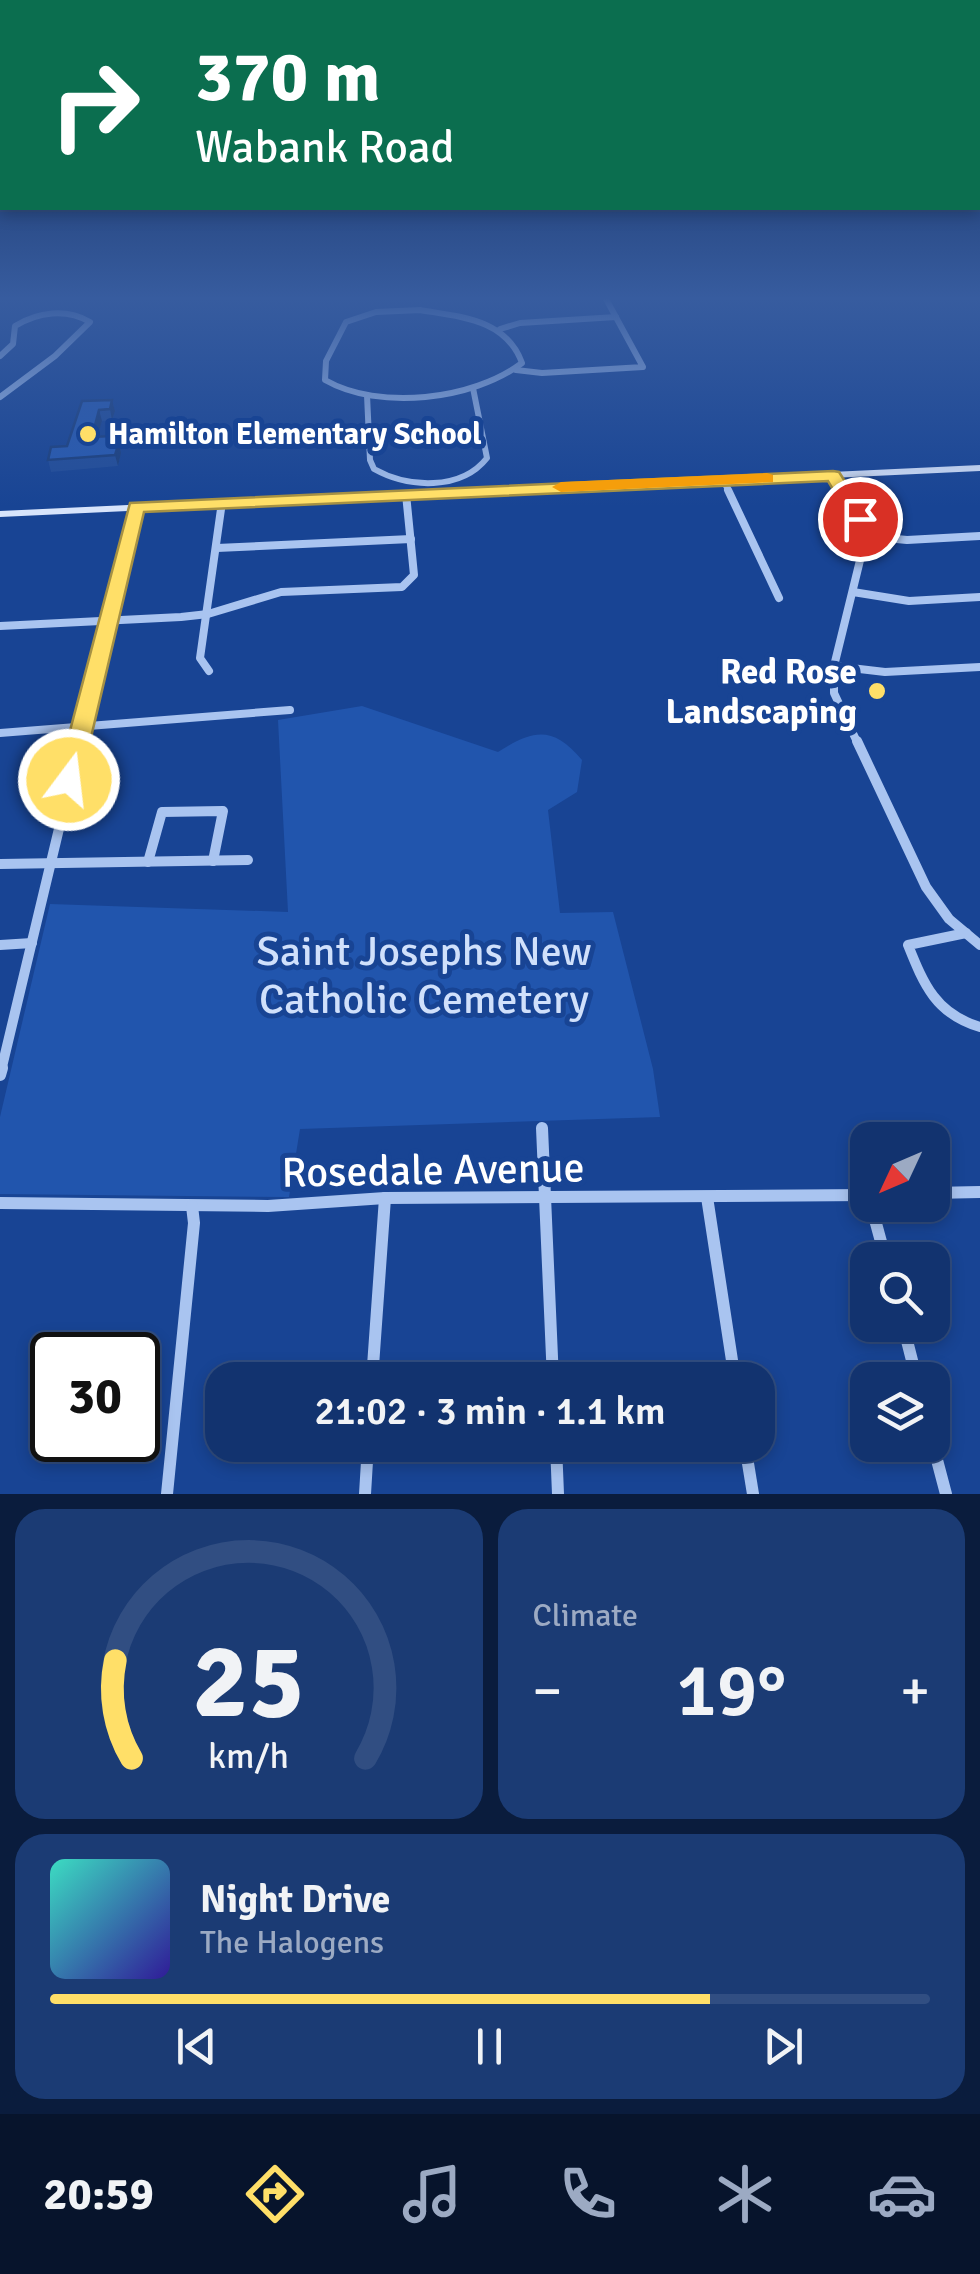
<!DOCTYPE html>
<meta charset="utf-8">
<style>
body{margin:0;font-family:Signika,sans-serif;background:#1b3b74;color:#f1f3f6;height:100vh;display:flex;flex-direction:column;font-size:38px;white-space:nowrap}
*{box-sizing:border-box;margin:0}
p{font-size:32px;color:#9caac3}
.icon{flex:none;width:55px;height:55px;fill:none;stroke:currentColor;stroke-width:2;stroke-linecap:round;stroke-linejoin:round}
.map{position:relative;height:1494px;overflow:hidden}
.details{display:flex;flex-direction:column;gap:15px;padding:15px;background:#0a1c3d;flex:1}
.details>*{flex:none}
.banner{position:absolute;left:0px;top:0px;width:980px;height:210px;box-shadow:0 5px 15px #0003,0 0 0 2px #314e82;background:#0b6e4f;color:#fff;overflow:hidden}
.needle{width:65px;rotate:226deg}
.tools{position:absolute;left:850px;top:1122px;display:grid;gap:20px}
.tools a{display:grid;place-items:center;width:100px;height:100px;border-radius:20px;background:#12336f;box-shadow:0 5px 15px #0003,0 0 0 2px #314e82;font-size:50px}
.speed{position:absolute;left:30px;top:1332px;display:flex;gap:20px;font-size:50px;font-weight:700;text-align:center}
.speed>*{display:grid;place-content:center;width:130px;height:130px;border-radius:50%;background:#12336f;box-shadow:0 5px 15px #0003,0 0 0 2px #314e82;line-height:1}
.speed .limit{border:5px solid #111;border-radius:15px;background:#fff;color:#111}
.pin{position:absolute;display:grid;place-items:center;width:85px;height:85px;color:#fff;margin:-42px;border:5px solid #fff;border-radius:50%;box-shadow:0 2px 10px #0007}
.me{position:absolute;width:110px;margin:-55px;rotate:15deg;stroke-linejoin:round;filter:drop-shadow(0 0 8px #0008)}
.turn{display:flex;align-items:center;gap:35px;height:210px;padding:0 30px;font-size:45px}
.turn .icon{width:130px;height:130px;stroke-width:2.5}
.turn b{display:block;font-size:70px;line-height:85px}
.big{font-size:75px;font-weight:600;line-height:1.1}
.details .widget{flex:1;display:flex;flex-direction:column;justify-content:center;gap:15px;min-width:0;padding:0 35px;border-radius:30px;background:#1b3b74}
.details .dial{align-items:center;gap:0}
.dial svg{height:260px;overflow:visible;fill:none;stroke:#314e82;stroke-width:7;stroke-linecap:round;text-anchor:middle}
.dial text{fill:#f1f3f6;stroke:none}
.song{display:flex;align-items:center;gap:30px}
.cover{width:120px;height:120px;border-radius:15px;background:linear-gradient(135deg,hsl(170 70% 55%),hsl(250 70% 35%))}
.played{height:10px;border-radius:5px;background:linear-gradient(90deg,#ffdf68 75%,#314e82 75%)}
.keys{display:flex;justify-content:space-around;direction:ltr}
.heat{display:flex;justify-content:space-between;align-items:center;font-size:55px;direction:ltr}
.details .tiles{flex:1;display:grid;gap:15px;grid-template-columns:1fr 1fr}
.widget:last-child{grid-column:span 2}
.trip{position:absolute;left:205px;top:1362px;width:570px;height:100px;border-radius:30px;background:#12336f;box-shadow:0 5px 15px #0003,0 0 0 2px #314e82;font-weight:600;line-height:100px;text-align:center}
.dock{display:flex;height:160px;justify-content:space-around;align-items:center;background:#07142c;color:#9caac3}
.dock .icon{width:70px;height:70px}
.dock .active{color:#ffdf68}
.dock b{font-size:45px;color:#f1f3f6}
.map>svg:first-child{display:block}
</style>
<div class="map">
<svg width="980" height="1494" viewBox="0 0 980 1494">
<rect width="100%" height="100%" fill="#184494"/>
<path fill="#2155ad" d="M362,706l136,46c36,-23 55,-26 84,8l-5,32 -29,18 12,103 53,-1 40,157 7,48 -360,12 -11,68 -289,-3v-77l50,-213 238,8 -10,-192z"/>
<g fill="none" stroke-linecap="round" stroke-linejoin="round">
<g stroke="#a9c4f0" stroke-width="6">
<path d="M420,310c41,7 86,9 102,53 -49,37 -143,48 -197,17l1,-19 20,-39 30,-10z"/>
<path d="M500,329l20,-6 96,-6"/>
<path d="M0,356l13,-12 2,-18c23,-14 51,-18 75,-4l-35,34 -55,41"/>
<path d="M516,370l26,3 101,-6 -38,-70"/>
<path d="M367,395l3,65 4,9c34,19 87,22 113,-11l-14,-70"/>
<path d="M833,476l9,16"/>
<path d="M723,480l6,12"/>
</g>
<g stroke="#a9c4f0" stroke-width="8">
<path d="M728,490l51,108"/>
<path d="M841,490l25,46 -32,130v27l24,51"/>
<path d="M866,536l41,4 73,-4"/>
<path d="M217,548l194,-9"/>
<path d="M853,592l56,9 71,-4"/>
<path d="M0,626l181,-9 27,-3 73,-22 121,-5 12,-12 -8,-81"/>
<path d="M834,666l51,6 95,-5"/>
<path d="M209,671l-9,-13 22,-156"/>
<path d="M0,733l290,-23"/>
<path d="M79,744l57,-237"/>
</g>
<g stroke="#a9c4f0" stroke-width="10">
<path d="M857,741l69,146 23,32 31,26"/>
<path d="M148,862l14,-50 61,-1 -10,50"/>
<path d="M0,864l248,-4"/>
<path d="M966,933l-58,12c16,40 28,69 72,82"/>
<path d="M0,945l32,-2"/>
<path d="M1,1071l79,-330"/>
</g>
<g stroke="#a9c4f0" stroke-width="12">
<path d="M0,1075l2,-7"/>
<path d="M542,1128l11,252"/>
<path d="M932,1193l48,-1"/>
<path d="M707,1197l28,183"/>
<path d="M0,1203l268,3 117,-8 483,-3"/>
<path d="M871,1205l15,55"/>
<path d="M903,1325l14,55"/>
<path d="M372,1380l13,-182"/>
<path d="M932,1441l14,53"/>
<path d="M556,1445l2,49"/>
<path d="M745,1445l8,49"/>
<path d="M167,1494l27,-271 -2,-17"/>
<path d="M365,1494l3,-49"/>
</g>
<path fill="#d7e4fb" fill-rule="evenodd" d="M980,465v6l-980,46v-6z"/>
</g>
<path fill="#224d99" d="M112,400l3,11 -3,9 -10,1 -5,16 16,5h6l2,11 -3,13 -67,6 -3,-12 19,-14 15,-45z"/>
<g fill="#1b3f7d">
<path d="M112,400l3,11 -3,9 -2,-11z"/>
<path d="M99,410l3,11 -8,27 -2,-11z"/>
<path d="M119,442l2,11 -3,13 -3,-11z"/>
</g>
<path fill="#275ab2" stroke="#1b3f7d" stroke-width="2.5" d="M112,400l-2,9 -11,1 -7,27 20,-1 -2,6h9l-4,13 -67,5 3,-13 16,-1 15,-45z"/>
<linearGradient id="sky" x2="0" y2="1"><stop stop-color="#0d2551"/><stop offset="0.59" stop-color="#375c9f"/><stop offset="1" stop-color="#375c9f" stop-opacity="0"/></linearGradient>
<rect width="980" height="506" fill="url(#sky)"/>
<path fill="#ffdf68" stroke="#a69144" stroke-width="2.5" d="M833,471l6,1 30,47 -3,4h-13l-25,-42 -684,31 -63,268 -12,8 -12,-8 73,-277z"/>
<path fill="#f59e0b" d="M767,473l6,2v7l-212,10 -9,-5 9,-5z"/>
<g fill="#ffdf68" stroke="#184494" stroke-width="4">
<circle cx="88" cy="434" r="10"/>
<circle cx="877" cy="691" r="10"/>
</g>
<g text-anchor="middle" stroke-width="10" stroke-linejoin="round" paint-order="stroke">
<g font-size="30" font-weight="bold" fill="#fff" stroke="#184494" text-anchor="start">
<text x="108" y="444">Hamilton Elementary School</text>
</g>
<g font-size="35" font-weight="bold" fill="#fff" stroke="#184494" text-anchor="end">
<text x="857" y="683">Red Rose<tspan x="857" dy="40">Landscaping</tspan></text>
</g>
<g font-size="42" fill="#d0e0fb" stroke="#184494">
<text x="424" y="965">Saint Josephs New<tspan x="424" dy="48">Catholic Cemetery</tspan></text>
</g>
<g font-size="42" fill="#fff" stroke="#184494">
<text transform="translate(433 1169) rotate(-1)" y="15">Rosedale Avenue</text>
</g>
</g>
</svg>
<div class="tools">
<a><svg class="needle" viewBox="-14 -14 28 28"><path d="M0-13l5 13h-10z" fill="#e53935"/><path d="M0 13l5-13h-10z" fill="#9caac3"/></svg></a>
<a><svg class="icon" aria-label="search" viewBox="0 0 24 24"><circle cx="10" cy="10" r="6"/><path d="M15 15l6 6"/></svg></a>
<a><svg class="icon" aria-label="layers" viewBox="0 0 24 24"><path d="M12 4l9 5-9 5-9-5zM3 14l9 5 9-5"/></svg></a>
</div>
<div class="speed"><div class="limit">30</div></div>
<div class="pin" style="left:860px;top:519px;background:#d93025"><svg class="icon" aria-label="arrive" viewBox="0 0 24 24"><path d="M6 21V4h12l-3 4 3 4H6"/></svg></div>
<svg class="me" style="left:69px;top:780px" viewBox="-20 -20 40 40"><circle r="17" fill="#ffdf68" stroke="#fff" stroke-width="3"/><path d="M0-11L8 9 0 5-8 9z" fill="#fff"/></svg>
<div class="trip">21:02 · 3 min · 1.1 km</div>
<div class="banner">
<div class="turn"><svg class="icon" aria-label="right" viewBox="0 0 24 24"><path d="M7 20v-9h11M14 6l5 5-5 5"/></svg><div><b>370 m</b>Wabank Road</div></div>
</div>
</div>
<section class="details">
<div class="tiles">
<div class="widget dial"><svg viewBox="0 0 100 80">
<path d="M14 69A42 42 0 1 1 86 69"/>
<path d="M14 69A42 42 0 0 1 9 39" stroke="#ffdf68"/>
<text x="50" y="56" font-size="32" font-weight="700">25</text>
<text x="50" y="72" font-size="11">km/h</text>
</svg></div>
<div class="widget"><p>Climate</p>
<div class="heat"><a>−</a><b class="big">19°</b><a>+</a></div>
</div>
<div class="widget">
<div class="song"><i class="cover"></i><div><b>Night Drive</b><p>The Halogens</p></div></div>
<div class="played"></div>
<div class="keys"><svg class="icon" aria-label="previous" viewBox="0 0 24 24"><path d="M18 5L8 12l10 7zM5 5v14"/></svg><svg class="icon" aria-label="pause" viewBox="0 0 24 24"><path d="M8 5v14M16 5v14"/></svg><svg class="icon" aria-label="next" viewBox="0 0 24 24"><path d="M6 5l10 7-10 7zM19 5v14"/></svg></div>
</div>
</div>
</section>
<nav class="dock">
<b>20:59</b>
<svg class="icon active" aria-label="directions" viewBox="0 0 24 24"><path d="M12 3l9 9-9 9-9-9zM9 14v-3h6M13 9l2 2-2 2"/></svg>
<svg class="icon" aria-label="music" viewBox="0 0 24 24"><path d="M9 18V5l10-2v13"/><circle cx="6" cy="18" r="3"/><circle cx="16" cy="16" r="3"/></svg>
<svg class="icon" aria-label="phone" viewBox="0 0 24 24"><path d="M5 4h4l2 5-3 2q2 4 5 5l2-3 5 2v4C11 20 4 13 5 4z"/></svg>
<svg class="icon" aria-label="climate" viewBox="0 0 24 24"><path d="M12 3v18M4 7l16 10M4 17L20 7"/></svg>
<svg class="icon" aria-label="car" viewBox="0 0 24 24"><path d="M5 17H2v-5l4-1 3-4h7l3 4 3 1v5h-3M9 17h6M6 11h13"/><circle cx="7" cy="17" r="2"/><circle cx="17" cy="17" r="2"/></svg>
</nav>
